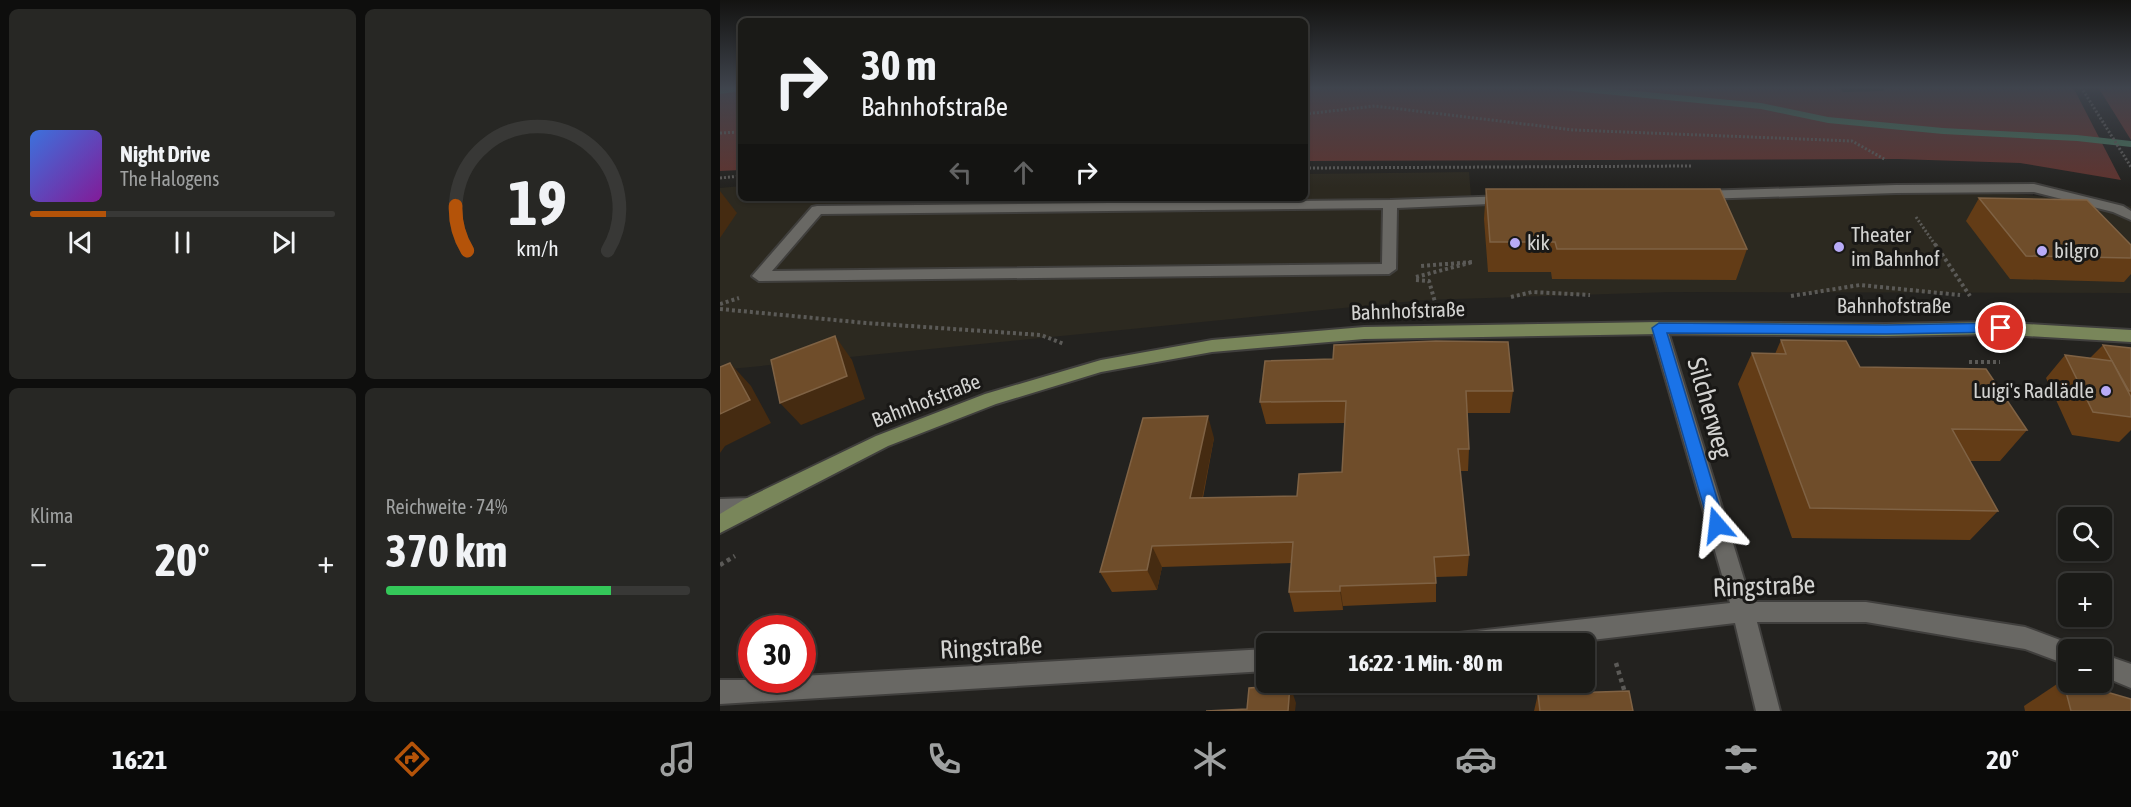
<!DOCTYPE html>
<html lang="de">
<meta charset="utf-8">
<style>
body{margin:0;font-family:"Asap Condensed",sans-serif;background:#272724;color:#f1f3f6;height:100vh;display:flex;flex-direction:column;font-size:22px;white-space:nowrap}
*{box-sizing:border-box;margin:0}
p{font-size:20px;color:#9fa1a1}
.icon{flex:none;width:33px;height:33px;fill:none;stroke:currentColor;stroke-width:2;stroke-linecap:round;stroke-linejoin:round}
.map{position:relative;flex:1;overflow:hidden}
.drawer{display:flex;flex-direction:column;gap:9px;padding:9px;background:#0e0e0d;width:720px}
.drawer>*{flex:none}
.hud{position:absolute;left:18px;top:18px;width:570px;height:183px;border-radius:9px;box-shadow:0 2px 4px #0004,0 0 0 2px #383836;background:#1a1a17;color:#f1f3f6;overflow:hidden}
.controls{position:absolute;left:1338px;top:507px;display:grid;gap:12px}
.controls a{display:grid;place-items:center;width:54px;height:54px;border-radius:9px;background:#1a1a17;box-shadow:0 2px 4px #0004,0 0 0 2px #383836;font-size:30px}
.speed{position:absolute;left:18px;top:615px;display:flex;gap:12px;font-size:30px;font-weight:700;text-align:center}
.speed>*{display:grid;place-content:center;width:78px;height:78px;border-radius:50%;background:#1a1a17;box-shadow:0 2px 4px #0004,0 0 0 2px #383836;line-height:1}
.speed .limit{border:9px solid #d22;background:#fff;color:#111}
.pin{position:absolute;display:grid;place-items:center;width:51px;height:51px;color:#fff;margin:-26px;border:3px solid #fff;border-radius:50%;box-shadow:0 2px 6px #0007}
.me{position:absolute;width:66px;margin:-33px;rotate:343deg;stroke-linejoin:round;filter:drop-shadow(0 0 4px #0008)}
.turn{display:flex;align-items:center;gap:21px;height:126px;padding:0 24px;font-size:27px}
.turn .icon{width:78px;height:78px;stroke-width:2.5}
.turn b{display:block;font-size:42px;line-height:51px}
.lanes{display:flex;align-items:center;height:57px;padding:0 24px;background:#0003;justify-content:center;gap:30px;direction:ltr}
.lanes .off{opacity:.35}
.big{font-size:45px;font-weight:700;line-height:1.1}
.drawer .tile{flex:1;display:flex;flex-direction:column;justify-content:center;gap:9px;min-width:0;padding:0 21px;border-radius:9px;background:#272724}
.drawer .dial{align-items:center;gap:0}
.dial svg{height:156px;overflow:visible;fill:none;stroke:#383836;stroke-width:7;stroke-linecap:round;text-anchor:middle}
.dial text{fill:#f1f3f6;stroke:none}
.song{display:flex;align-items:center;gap:18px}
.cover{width:72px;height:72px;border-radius:9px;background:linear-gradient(135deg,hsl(220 70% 55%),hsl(290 70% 35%))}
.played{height:6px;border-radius:3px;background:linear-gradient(90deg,#b45309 25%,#383836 25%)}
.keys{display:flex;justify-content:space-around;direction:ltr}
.heat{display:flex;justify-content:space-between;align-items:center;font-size:33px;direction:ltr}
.charge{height:9px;border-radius:4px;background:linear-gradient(90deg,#34c759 74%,#383836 0)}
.drawer .tiles{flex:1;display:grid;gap:9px;grid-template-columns:repeat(2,1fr)}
.trip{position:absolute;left:536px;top:633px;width:339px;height:60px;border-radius:9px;background:#1a1a17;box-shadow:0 2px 4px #0004,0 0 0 2px #383836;font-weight:700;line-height:60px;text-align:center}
.tabs{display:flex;height:96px;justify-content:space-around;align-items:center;background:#0a0a09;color:#9fa1a1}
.tabs .icon{width:42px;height:42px}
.tabs .active{color:#b45309}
.tabs b{font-size:27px;color:#f1f3f6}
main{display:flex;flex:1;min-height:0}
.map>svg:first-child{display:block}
</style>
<main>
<section class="drawer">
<div class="tiles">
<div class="tile">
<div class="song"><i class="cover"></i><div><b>Night Drive</b><p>The Halogens</p></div></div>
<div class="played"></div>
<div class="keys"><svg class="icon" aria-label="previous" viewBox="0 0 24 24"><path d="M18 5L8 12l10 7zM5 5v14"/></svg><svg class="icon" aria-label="pause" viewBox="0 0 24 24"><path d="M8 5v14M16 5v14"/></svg><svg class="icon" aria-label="next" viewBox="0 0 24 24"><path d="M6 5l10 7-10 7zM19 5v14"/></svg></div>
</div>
<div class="tile dial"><svg viewBox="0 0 100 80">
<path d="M14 69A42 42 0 1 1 86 69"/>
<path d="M14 69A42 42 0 0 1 8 46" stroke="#b45309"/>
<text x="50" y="56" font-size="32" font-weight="700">19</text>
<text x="50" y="72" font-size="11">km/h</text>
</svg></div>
<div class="tile"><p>Klima</p>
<div class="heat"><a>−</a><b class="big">20°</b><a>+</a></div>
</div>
<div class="tile"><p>Reichweite · 74%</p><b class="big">370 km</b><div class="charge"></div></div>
</div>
</section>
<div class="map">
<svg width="1411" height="711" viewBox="0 0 1411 711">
<rect width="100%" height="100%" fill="#23221f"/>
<path fill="#2c2920" d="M749,172l2,24 209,1 327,-4 38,4 39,12 47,-3v87l-460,-1 -247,8 -704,70v-182l21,-2v12h564v-24z"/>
<g fill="#60332e">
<path d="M0,87h21v83l-21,1z"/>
<path d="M585,87h534l4,5 41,-1 -3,-4h192l48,93 -101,-17 -122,-4 -593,2z"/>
<path d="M1378,87h33v53z"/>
</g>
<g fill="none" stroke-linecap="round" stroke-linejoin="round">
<g fill="#467059" fill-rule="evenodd">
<path d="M21,87v4l-21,3v-6z"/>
<path d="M838,87h37l166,16 67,14 115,11 134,7 54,6v6l-54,-6 -134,-7 -115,-11 -67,-14 -199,-19z"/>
</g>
<defs>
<g id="service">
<path d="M1314,184l89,22 8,5v9l-18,-8 -79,-20 -138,1 -195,6 -7,-4 7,-4 195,-6z"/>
<path d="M788,196l5,1 2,3 -2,3 -116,5 -1,61 -7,5 -630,7 -7,-5 60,-69 5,-1 573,-6zM663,208l-1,56 -610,7 49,-57z"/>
</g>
<g id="minor">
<path d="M939,322l6,2 2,4 84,274h115l159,25 51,19 1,4h-9v15l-43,-16 -159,-27h-109l23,89h-24l-21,-88 -177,21h-110l3,-8 8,-3 271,-30 -79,-275 2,-4z"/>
<path d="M30,498l7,2 3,6 -3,6 -37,3v-16z"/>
<path d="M546,649v22l-546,33v-24h82v-4z"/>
<path d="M1382,654l29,10v24l-29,-12z"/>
</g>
<path id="primary" d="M939,322l227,2 107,-2 138,8v12l-138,-8 -107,2 -227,-2 -295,5 -152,13 -111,20 -105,32 -108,42 -168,87v-19l23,-14 133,-64 109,-42 116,-34 111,-20 152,-13z"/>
</defs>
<use href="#service" stroke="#403f3d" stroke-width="4"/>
<use href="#minor" stroke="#403f3d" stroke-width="4"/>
<use href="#primary" stroke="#403f3d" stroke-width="4"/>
<g stroke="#5b5a57" stroke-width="3" stroke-dasharray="2 2" stroke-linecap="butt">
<path d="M1361,87l50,80"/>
<path d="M585,114l70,-8 199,24 278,11 34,19"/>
<path d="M0,133l21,-1"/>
<path d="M585,168l386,-2"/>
<path d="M0,178l21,-2"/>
<path d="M1196,217l20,29"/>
</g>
<g stroke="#5b5a57" stroke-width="4" stroke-dasharray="3 3" stroke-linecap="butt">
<path d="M1215,244l35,52"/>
<path d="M696,277l57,-15 -53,4"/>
<path d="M696,280l13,1 6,21"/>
<path d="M1071,296l69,-11 100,10"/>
<path d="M791,297l21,-5 58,3"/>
<path d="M0,304l19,-6"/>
<path d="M0,309l146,14 175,12 23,9"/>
<path d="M1249,362h31"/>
</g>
<g stroke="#5b5a57" stroke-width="4.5" stroke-dasharray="4 4" stroke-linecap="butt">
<path d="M0,565l15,-9"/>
<path d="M896,663l10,33"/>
</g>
<use href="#service" fill="#696864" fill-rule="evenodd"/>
<use href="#minor" fill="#696864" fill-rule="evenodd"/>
<use href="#primary" fill="#79865a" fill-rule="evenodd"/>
</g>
<g fill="#633c16">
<path d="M766,189l261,60 -11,31 -184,-1 -1,-7h-63l-4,-53z"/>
<path d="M1259,198l152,47v29l-7,8 -114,-3 -44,-58z"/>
<path d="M1061,340l79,27 167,63 -27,31h-31l29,50 -28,29 -178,-2 -54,-154 14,-31 23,1z"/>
<path d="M1383,345l28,3v82l-12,12 -47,-7 -26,-57 19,-23 25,3z"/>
<path d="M545,361l248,30 -3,22h-43l2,36 -1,22h-8l9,84 -2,21 -31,1v25l-93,4v4l-49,2 -5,-20 3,-29 -130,4 -5,23 -45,2 -12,-20 114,-134 -11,60 94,-2 45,-24 3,-49 -79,1 -6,-22z"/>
<path d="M1343,680l68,31h-106l-1,-5z"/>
<path d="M818,694l95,17h-99z"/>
</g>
<g fill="#452b11">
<path d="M0,191l17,22 -17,25z"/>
<path d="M115,336l17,24 13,39 -64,26 -21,-22z"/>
<path d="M10,363l21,23 20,37 -46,23 -5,7v-39z"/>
<path d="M488,416l6,22 -16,81 -8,-21z"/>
<path d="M432,546l10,21 -5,23 -10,-20z"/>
<path d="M620,586l3,20v4l-3,-19z"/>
<path d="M570,685l6,18 -1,8h-7z"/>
</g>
<g fill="#6f4d2a" stroke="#7f6244" stroke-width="1.5">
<path d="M766,189h234l27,60h-190l-2,-7h-65z"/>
<path d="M1259,198l108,2 44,45v13l-105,-2z"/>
<path d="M115,336l12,40 -67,27 -9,-43z"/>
<path d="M1061,340l65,1 14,26 126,2 41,61 -75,-1 46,82 -188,-3 -58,-155 34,1z"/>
<path d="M716,341l72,1 5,49h-47l3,58h-11l11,106 -35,2 2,26 -96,3v5l-51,1 4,-50 -141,4 -5,24 -47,2 43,-154 65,-2 -18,82 107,-2 2,-22 43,-2 4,-71 -86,1 5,-41 68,-2 1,-14z"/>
<path d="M1383,345l28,3v43h-2z"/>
<path d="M1345,355l47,6 19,36v20l-38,-5z"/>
<path d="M10,363l20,37 -30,14v-47z"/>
<path d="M1343,680l5,2h4l59,17v12h-60z"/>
<path d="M570,685l-2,26h-82l41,-2 2,-21z"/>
<path d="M909,691l4,20h-93l-2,-17z"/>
</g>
<linearGradient id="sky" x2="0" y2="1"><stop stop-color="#131311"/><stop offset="0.47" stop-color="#3f444d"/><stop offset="1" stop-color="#3f444d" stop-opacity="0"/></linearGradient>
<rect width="1411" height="187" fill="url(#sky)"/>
<path fill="#1a73e8" stroke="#114b97" stroke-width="1.5" d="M939,323l227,2 115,-2 7,5 -7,4 -115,2 -219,-1 58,192 -2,5 -6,2 -6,-2 -2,-5 -57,-197z"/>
<g fill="#b8abf7" stroke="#191816" stroke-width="2">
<circle cx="795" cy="243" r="6"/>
<circle cx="1119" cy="247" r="6"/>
<circle cx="1322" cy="251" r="6"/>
<circle cx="1386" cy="391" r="6"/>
</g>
<g text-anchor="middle" stroke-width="6" stroke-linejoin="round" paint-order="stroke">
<g font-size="21" fill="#d3d3d1" stroke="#191816" text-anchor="start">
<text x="1131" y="242">Theater<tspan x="1131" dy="24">im Bahnhof</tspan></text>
<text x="807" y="250">kik</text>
<text x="1334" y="258">bilgro</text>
<text x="1374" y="398" text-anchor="end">Luigi's Radlädle</text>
</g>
<g font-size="21" fill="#d3d3d1" stroke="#191816">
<text x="1174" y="313">Bahnhofstraße</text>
<text transform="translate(688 311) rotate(-2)" y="7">Bahnhofstraße</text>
<text transform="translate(206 401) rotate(-21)" y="7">Bahnhofstraße</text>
</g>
<g font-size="26" fill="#d3d3d1" stroke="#191816">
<text transform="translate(990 408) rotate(74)" y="9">Silcherweg</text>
<text transform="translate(1044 586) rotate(-2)" y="9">Ringstraße</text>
<text transform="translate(271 647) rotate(-3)" y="9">Ringstraße</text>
</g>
</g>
</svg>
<div class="controls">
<a><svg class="icon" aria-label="search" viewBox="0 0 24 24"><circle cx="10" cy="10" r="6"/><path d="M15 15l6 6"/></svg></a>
<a>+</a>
<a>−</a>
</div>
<div class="speed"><div class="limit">30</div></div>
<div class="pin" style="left:1281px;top:328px;background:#d93025"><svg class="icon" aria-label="arrive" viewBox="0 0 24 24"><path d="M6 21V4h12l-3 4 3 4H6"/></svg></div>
<svg class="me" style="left:997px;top:525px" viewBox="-20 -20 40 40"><path d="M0-17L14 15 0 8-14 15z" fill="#1a73e8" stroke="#fff" stroke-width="4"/></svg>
<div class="trip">16:22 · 1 Min. · 80 m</div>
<div class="hud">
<div class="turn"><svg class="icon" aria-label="right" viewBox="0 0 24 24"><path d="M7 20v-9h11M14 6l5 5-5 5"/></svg><div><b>30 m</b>Bahnhofstraße</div></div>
<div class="lanes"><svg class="icon off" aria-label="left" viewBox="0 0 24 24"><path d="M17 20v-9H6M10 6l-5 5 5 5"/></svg><svg class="icon off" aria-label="ahead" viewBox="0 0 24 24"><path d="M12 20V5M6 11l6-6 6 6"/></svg><svg class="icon" aria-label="right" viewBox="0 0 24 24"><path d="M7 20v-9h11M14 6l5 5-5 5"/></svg></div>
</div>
</div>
</main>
<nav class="tabs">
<b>16:21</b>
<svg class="icon active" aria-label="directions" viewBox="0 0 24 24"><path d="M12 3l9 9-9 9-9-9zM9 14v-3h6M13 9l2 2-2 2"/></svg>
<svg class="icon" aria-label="music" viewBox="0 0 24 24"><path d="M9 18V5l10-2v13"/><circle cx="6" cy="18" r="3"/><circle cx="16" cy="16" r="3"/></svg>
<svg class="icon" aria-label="phone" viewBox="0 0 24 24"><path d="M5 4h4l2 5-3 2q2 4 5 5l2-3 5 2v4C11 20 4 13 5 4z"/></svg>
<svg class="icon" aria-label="climate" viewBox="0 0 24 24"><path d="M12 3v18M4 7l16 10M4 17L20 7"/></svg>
<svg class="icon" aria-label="car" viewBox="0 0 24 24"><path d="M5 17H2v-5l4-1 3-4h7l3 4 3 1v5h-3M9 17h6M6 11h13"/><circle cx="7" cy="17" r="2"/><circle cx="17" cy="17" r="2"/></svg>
<svg class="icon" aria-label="filters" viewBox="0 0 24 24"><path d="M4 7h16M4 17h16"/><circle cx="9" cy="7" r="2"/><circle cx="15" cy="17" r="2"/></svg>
<b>20°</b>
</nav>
